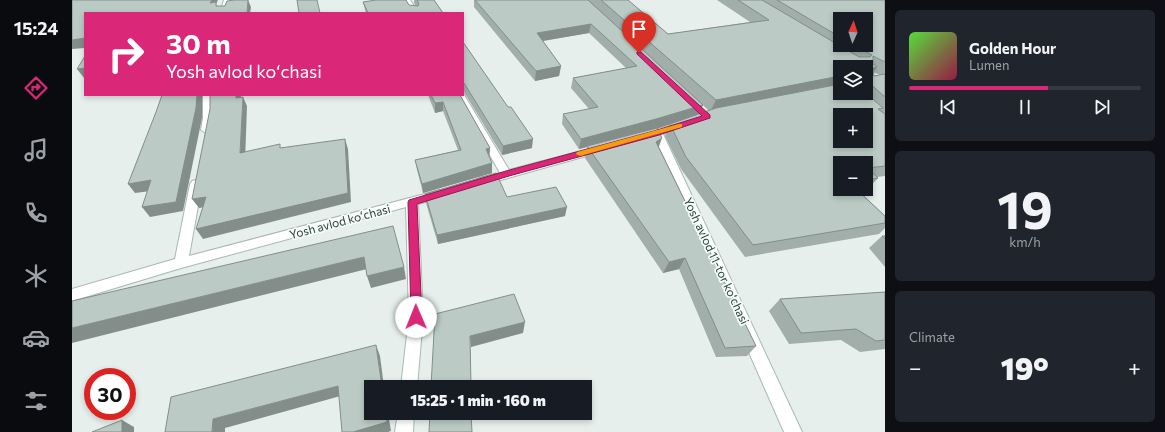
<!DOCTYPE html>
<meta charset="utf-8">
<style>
body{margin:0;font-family:Commissioner,sans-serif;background:#20242c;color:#f1f3f6;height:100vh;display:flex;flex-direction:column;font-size:15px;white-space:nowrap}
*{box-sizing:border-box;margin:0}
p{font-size:13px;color:#9ea1a6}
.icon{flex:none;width:22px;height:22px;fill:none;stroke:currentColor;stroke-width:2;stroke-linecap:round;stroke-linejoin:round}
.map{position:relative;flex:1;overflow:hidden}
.sheet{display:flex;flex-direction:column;gap:10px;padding:10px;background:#0d0f14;width:280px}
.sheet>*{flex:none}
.top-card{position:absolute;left:12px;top:12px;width:380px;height:84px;border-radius:0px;box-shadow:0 2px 6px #0003;background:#db2777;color:#fff;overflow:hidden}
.needle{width:26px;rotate:3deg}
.tools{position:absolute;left:761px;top:12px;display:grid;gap:8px}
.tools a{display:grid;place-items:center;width:40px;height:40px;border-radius:0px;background:#171b24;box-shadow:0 2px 6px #0003;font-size:20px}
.speed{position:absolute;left:12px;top:368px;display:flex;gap:8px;font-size:20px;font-weight:700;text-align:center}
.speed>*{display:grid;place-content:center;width:52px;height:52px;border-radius:50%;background:#171b24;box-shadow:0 2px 6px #0003;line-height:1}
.speed .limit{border:6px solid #d22;background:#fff;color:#111}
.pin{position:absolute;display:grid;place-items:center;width:34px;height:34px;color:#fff;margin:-41px -17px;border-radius:50% 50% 50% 0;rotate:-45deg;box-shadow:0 0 4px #0007}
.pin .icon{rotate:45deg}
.me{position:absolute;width:44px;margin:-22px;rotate:359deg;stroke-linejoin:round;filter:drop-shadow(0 0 3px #0008)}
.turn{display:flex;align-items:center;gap:14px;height:84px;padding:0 16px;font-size:18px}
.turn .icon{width:52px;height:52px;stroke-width:2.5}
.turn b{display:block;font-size:28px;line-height:34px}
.big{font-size:30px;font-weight:800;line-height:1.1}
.sheet .tile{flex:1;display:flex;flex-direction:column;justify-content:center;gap:6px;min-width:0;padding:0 14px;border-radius:6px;background:#20242c}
.sheet .dial{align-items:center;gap:0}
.dial b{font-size:52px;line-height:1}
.song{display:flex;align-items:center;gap:12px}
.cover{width:48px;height:48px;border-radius:6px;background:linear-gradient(135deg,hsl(110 70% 55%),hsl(340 70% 35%))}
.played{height:4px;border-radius:2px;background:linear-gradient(90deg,#db2777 60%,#363941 60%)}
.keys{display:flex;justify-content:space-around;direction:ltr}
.heat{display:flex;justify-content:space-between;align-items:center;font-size:22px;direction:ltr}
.trip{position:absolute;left:292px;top:380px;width:228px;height:40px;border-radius:0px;background:#171b24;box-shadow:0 2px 6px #0003;font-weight:800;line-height:40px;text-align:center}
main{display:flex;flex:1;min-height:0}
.menu{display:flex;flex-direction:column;width:72px;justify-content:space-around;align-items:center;background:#090b0e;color:#9ea1a6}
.menu .icon{width:28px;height:28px}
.menu .active{color:#db2777}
.menu b{font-size:18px;color:#f1f3f6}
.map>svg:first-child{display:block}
</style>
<main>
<nav class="menu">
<b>15:24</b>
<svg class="icon active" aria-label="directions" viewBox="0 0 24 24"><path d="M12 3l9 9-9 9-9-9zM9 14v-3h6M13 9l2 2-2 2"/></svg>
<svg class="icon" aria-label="music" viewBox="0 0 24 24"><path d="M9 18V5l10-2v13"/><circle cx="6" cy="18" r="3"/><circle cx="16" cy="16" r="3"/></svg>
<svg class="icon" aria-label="phone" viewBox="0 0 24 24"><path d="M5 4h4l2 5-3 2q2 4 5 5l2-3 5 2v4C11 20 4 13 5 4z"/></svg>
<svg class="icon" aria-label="climate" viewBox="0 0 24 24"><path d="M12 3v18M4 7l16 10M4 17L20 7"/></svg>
<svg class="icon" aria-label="car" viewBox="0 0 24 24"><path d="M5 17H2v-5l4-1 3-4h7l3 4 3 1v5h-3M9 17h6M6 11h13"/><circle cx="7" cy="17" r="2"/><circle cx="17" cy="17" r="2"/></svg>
<svg class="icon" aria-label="filters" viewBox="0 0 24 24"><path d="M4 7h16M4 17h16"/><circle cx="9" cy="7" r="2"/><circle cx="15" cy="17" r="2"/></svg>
</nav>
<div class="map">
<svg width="813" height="432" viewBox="0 0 813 432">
<rect width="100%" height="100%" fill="#e6efeb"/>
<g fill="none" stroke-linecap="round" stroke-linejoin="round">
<defs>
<g id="street">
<path d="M152,0h6l-2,13h-8z"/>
<path d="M332,0h6l9,13h-8z"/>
<path d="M391,93l46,77 91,-24 5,3 -1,2 -121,34 -4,-1 -2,-3 2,-3 21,-5 -44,-78h7z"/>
<path d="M131,95h10v23l-2,12 -5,3 -5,-3 2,-12z"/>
<path d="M611,122l5,3 -2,2 -23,7 139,298h-18l-130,-295 -9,2 -5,-3 1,-2z"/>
<path d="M124,180l4,1 2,3 -13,72 251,-66 4,1 2,3 -2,3 -26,7 5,113 -6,70h-16l8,-70 -3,-110 -225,61 -109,33v-12l103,-30 15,-75 2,-3z"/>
<path d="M326,413h16l-1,19h-18z"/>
</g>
</defs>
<use href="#street" stroke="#a8b8b2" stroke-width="2"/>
<use href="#street" fill="#fff" fill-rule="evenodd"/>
</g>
<g fill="#a1aea9" fill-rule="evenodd">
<path d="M342,0h20l9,13h-77l-1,-3 -2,-8 53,4 -2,-3z"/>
<path d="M402,0h154l40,34 82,-12 -33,-22h168v176l-8,1 1,1 -11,12 -8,1 26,25v12l-6,6 -134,23 -64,-88 -16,-33 5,-12 -13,4 2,19 97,199 -9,10 -31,1 -37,-88 -16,4 -78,-115 2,-11 -8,2 -17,-25 1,-10 26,-5 -18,-21 2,-10 53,-10 -37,-35 -46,8 18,25 -2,10 -24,5 -61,-74zM768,19l26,26h-26zM768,67h26v26h-26zM801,72l7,3 -6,1zM631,105l6,6 -10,3zM794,163v26h-26z"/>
<path d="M391,42l69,106 -30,7 -38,-63h-1z"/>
<path d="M356,95h32l30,53 -1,10 3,5v10l-69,20 -6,-23 -2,-10 43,-10 -15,-39 -8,2z"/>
<path d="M353,194l82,3 58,19 -127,28 -12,-41z"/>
<path d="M810,236h3v31l-16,-19z"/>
<path d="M813,292v57l-25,3 -19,-12 -52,4 -20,-33 11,-12z"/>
</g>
<g fill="#838d89">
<path d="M140,0h6l-2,4 4,9 -10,-10z"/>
<path d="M176,0l3,7 -1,6h-3z"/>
<path d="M519,24l-2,9 -53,9 1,-9z"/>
<path d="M13,38v10l-13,1v-9z"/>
<path d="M489,66l-2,10 -24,5 1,-10z"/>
<path d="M805,67l-9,12 5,-11z"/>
<path d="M13,68v10h-1l-7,-9z"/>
<path d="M768,76v10l-130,26 6,-12z"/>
<rect x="391" y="83" width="1" height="9"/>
<path d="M125,95h5v23l-19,93 -33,6 -8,-10z"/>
<path d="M164,95h5l-1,12 -4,-9z"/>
<path d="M171,97l4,9 -2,56 -5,-9z"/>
<path d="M371,102v9l-8,2v-10z"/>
<path d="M631,105l-5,10 -45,15 -74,19 2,-10z"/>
<path d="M590,138l-4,11 -2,-7z"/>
<path d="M273,139l3,10 3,53 -148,37 -7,-10z"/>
<path d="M461,139l-1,9 -30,7 1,-9z"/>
<path d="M418,148l-1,10 -3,-9z"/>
<path d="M420,163v10l-69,20 -1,-9z"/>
<path d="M79,180l7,10 -23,3 -7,-9z"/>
<path d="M134,197l6,9 -13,2 -7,-9z"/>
<path d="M495,207l-2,9 -127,28 -1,-9z"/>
<path d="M292,257l3,12 -295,74v-15z"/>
<path d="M613,258l-6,11 -16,4 6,-11z"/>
<path d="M332,267l2,12 -35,9 -4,-12z"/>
<path d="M453,322l-2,11 -52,14 -1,-11z"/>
<path d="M304,345l4,11 4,31h-2z"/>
<path d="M266,386l6,9 -119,33v4h-13l1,-13z"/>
<path d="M314,413h2l3,18 -3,1h-35z"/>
<path d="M50,420l12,7v5h-12z"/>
</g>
<g fill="#bbcac4" stroke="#838d89" fill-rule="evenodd">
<path d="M0,0h140l-2,3 6,-1v4h9l2,-5 7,-1h14l-1,13h-162v25l-13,2z"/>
<path d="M225,0h20l3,13h-21z"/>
<path d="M304,0h30l3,5 9,1 1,-2 -2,-4h17l9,13h-75l-5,-11z"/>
<path d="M403,0h113l115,105 -47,14 -75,20 -18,-25 35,-7 -25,-29 64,-12 -46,-42 -54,9 24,33 -25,5z"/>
<path d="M529,0h27l40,34 101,-14 -31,-20h24l97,57h11l2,-2 -18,-10h12v-26h-26v18l-63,-37h108v62l-12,-6v8l4,3 -4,1 1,8 11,-2v23l-19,-17v-13h-26v9l-124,24z"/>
<path d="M391,42l45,65h3l22,32 -30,7 -39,-63h-1z"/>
<path d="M13,56v12l-8,1z"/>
<path d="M768,84v9h26l17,15 -5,1 7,5v52l-18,2 11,10 -12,2v-17h-26v26h16l29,27v7l-132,22 -67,-88 -16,-33 46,-16zM768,115h26v26h-26z"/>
<path d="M90,95h35l-1,13 -20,94 -34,5 9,-27 -23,4 28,-72z"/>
<path d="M138,95h26v3l7,-1 -3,56 40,-9v4l65,-9 3,54 -152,36 10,-32 -14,2 18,-90z"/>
<path d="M359,95h29l30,53 -4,1 6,14 -70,21 -7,-24 46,-10 -18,-48 -8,1z"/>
<path d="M585,128l5,10 -6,4 100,204 -31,2 -40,-90 -16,4 -82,-116z"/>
<path d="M424,173l11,24 49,-10 11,20 -130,28 -12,-41z"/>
<path d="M321,226l11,41 -37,9 -3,-19 -292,71v-27z"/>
<path d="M810,236h3v3z"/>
<path d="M813,292v48l-9,1 -20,-12 -55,4 -21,-34z"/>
<path d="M442,294l11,28 -55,14 1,51h-40l4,-73z"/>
<path d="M304,345l6,42h-11v26h15l1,9 -34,10h-11l-4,-46 -125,33 -1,13h-47l6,-35z"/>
<path d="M358,413h41l1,19h-43z"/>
<path d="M50,420v12h-30z"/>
</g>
<path fill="#db2777" stroke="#8e194d" d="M565,52h4l69,63v3l-51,17 -150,41 -92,28 5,113 -2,4 -4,1 -3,-1 -2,-4 -3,-115 1,-2 97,-29 148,-40 48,-15 -65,-62z"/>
<path fill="#f59e0b" d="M607,124h3v3l-102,29 -4,-2 1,-2z"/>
<g text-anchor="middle" stroke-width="3.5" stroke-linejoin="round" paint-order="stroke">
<g font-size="12" fill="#24423a" stroke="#f7fbf9">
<text transform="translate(268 222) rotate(-15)" y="4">Yosh avlod koʻchasi</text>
<text transform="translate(644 261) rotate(65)" y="4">Yosh avlod 11-tor koʻchasi</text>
</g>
</g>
</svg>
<div class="tools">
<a><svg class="needle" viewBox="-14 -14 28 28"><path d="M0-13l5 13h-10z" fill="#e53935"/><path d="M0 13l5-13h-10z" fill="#9ea1a6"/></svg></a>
<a><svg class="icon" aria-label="layers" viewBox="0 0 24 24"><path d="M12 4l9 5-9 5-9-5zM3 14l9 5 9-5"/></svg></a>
<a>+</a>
<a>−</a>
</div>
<div class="speed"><div class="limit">30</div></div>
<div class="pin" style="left:567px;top:53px;background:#d93025"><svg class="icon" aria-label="arrive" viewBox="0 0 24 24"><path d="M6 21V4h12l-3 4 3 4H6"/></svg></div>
<svg class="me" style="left:344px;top:317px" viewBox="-20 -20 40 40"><circle r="19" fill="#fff"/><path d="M0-13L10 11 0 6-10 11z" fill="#db2777"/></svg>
<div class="trip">15:25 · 1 min · 160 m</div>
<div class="top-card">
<div class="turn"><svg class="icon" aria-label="right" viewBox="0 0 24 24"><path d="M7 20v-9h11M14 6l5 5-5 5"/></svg><div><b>30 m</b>Yosh avlod koʻchasi</div></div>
</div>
</div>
<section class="sheet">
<div class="tile">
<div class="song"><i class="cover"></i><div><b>Golden Hour</b><p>Lumen</p></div></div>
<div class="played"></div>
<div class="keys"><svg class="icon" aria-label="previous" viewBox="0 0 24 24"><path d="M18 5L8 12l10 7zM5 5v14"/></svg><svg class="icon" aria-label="pause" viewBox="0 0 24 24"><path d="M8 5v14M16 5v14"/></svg><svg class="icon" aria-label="next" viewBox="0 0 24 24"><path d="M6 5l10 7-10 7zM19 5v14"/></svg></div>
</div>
<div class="tile dial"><b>19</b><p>km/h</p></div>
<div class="tile"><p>Climate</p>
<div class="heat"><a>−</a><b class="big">19°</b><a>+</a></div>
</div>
</section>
</main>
